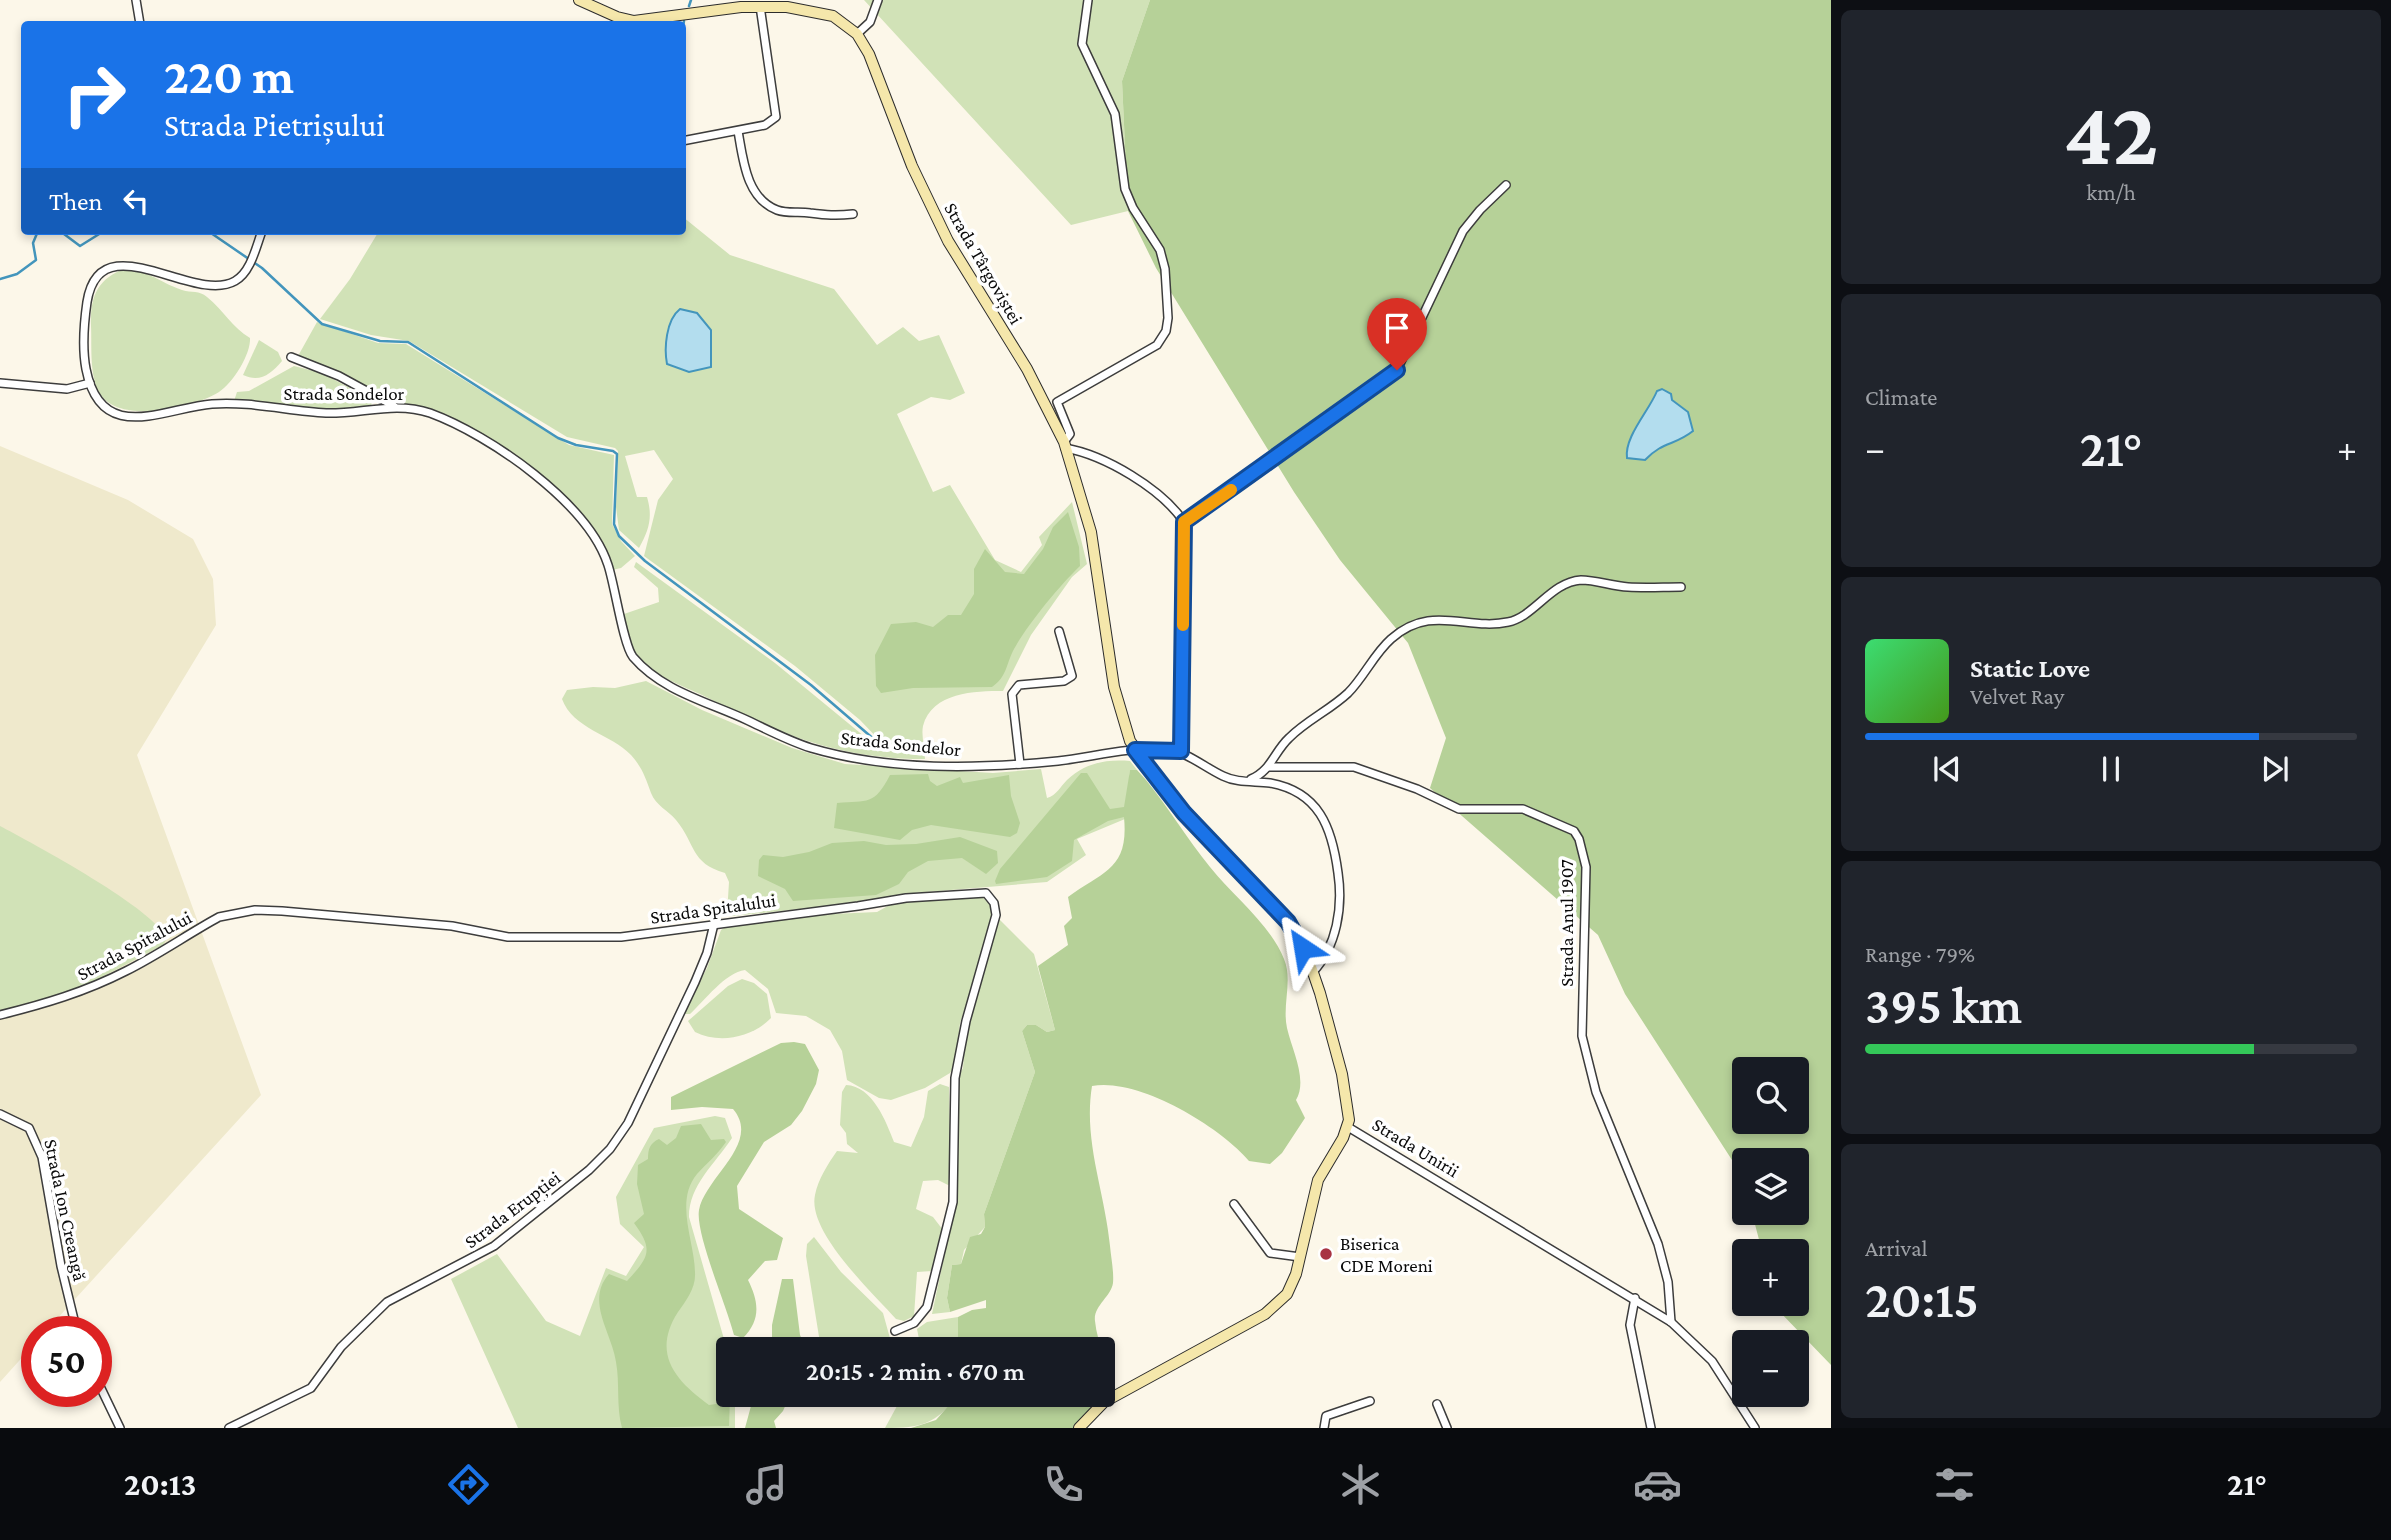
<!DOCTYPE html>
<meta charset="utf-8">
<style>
body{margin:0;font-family:"Crimson Pro",serif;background:#20242c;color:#f1f3f6;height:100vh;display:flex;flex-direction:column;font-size:26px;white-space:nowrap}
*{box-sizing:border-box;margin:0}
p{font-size:23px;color:#9ea1a6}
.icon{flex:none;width:38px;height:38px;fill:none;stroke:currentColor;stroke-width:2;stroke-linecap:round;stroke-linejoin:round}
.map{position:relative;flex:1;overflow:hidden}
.side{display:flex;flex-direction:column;gap:10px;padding:10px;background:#0d0f14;width:560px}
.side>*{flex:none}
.banner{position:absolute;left:21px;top:21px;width:665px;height:214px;border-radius:7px;box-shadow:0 4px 10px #0003;background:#1a73e8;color:#fff;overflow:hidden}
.controls{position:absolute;left:1732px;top:1057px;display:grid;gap:14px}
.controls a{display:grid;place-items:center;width:77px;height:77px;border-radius:7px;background:#171b24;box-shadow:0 4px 10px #0003;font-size:35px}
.speed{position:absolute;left:21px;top:1316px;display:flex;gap:14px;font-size:35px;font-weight:700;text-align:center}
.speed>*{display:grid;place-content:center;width:91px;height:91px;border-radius:50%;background:#171b24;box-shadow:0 4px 10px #0003;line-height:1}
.speed .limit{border:10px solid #d22;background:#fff;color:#111}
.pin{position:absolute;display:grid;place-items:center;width:60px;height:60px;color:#fff;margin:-72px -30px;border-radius:50% 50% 50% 0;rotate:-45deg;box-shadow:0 0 7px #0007}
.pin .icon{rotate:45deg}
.me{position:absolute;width:77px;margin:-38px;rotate:327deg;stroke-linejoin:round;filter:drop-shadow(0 0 5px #0008)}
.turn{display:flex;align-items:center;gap:24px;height:147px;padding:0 28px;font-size:32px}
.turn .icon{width:91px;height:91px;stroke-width:2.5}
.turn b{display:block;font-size:49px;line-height:60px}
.then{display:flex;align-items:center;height:66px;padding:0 28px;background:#0003;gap:14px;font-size:26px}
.big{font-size:52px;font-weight:600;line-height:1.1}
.side .widget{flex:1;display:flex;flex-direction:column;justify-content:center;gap:10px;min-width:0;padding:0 24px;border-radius:10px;background:#20242c}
.side .dial{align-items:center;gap:0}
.dial b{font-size:91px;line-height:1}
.song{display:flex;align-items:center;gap:21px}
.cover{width:84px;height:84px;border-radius:10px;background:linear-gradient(135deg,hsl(140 70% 55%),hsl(100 70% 35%))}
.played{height:7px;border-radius:4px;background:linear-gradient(90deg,#1a73e8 80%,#363941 80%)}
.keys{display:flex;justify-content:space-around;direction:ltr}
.heat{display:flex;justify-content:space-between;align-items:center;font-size:38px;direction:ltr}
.charge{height:10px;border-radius:5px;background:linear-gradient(90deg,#34c759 79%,#363941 0)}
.trip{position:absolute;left:716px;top:1337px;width:399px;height:70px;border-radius:7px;background:#171b24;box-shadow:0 4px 10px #0003;font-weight:600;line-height:70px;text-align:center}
.dock{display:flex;height:112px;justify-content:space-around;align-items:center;background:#090b0e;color:#9ea1a6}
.dock .icon{width:49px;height:49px}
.dock .current{color:#1a73e8}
.dock b{font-size:32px;color:#f1f3f6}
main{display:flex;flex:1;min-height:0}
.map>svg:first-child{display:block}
</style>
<main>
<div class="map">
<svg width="1831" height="1428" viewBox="0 0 1831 1428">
<rect width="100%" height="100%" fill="#fcf7e9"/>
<path fill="#efe9cc" d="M0,446l128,54 65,39 20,40 3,46 -79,130 124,340 -216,237h-8v9l-37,41z"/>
<g fill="#d1e2b7">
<path d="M864,0h286l-28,81 6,130 -57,14z"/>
<path d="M683,217l47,38 104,34 43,56 26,-18 16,14 20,-6 26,58 -15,7 -19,-3 -34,17 36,78 17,-7 45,75 26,12 21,-27 -3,-8 33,-35 15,62 -15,13 -41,58 -28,56c-28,0 -71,1 -80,35 -2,10 2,23 2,33 -89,0 -147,-26 -225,-65 -22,-10 -48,-19 -64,-39 -7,-11 -11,-29 -12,-41l35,-12 -1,-14 -24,-21 2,-5 139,101 101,83 6,-3 -22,-23 -65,-54 -151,-110 14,-56 15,-21 -19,-29 -29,6 12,41h10c6,20 2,33 -8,51l-20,-18 -3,-23 2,-56 -3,-3 -48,-11 -158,-96 -38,-6 -51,-16 30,-40 29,-48h303z"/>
<path d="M121,270c32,1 35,11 61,20 10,3 17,0 25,7 17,14 25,30 43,41 1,16 -17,45 -31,54 -25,16 -99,33 -119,2 -11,-18 -8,-48 -9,-68 -1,-27 5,-45 30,-56z"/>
<path d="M317,322l61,21 28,1 163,101 45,10 -2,69 9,17 14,15 -14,12 -9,2 -27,-54 -67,-56 -70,-41 -61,-20 -54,-30 -35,-13z"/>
<path d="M259,340l19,12 4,9c-11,13 -22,22 -39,14z"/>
<path d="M294,366l28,7 46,25 4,6 -4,3 -33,4 -101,-10 3,-9 12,-1z"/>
<path d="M646,681l56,29 90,38 53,16 148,9 48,-4 6,29c10,-3 13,-11 20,-18 18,-17 39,-21 63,-19l7,9h-7l-5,49 -48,20 9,16 -39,27 -133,11 -57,10 -125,13 -5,-2 2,-32 -4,-9c-35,-10 -29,-29 -49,-53 -8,-10 -20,-14 -25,-27 -5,-14 -9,-26 -20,-38 -20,-21 -58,-26 -69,-56l5,-9 26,-3 22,1z"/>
<path d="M0,826c28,15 162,86 166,114l-3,5 -80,42 -83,26z"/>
<path d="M981,896l10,9 2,18 -33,100 -5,43 -5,7 -25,15 -34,12 -12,-2 -32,-18 -5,-29 -12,-21 -24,-14 -30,-3 -8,-24 -23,-19c-19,2 -41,31 -55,44h-7l24,-46 14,-38 6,-4 83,-11 67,-3 18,-10z"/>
<path d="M999,919l35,35 21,76 -8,2 -11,-7h-9l-5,6 13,41 -51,142 1,13 -21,23 -3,14 -9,1 -5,33 3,14 -18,2 24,-114 2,-123 5,-9 3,-37z"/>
<path d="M742,979l12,4 13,11 4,24c-19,20 -52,26 -76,14l-7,-11 40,-35z"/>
<path d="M940,1084l9,3 2,96 -3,2 -10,-5 -15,1 -7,28 17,8 10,13 -11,41 -15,1 -3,44 -10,5 -8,-2c-23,-26 -89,-87 -81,-124 3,-16 13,-31 22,-44l21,2 -11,-9 -1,-11 -6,-8 2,-33 4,-7c27,1 40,37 48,57l17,5 13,-30 4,-26z"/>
<path d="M715,1116l10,2 7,20c-17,26 -43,47 -43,79l39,136v42h7v33h-217l-67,-149 46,-25 49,67 34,15 26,-68 20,8 18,-29 -24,-23 -4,-27 38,-69z"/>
<path d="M814,1237l27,35 42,41 10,36h-72l-15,-93 1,-12z"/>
<path d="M958,1317v32h-37l-4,-20 10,-7z"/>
<path d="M903,1395h55c-22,29 -37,33 -73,33z"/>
</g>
<g fill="#b6d198" fill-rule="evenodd">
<path d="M1150,0h681v1365l-53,-55 -1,-6h20v-53h-35l-10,-38h45v-53h-52v26l-4,-12 -116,-180 -27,-59 -168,-147 16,-50 -38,-95 -68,-83 -46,-68 -138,-224 -28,-57 -6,-130zM1745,1069h52v53h-52z"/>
<path d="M1068,512l11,35 1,19c-21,20 -52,58 -66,83 -8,15 -7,28 -22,38l-79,1 -32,5 -5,-7 -1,-31 16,-31 25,-2 17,5 15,-12h13l13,-21v-25l11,-20 20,23 19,2 19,-25 10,-22z"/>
<path d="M1130,770h7l9,10c23,28 41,59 64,87 23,29 60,57 74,92 9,21 -2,46 3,69 5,22 21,52 9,72l9,18 -23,35 -12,11 -21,-3c-28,-34 -111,-84 -157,-75 -9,55 13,106 18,160 1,11 4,26 3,37 -2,14 -20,23 -18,38 2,23 15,44 17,68l-38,39h-163l25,-8 22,-25h144v-46h-144v-32l14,-7 14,-2v-8l-36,12 -3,-14 5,-33 9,-1 9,-27 11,-3 4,-7 -1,-13 51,-142 -13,-41 5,-6h9l11,7 8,-2 -17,-64 30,-21 -4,-19 8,-8 -4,-21c36,-26 61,-28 56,-80l-16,4 -34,19 -2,21 -25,16 -51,7 -1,-3 5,-12 81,-96h6l23,36 14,-2z"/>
<path d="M928,774l2,7 7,5 23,-9 3,6 46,-8 2,21 9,27 -3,10 -7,4 -79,-12 -19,5 -12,10 -66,-12 3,-25c31,-3 37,3 53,-28z"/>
<path d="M960,837l37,14 1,12 -12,11 -24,-16 -34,3 -20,11 -9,12 -23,11 -83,6 -8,-12 -27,-13 1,-16 4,-5 20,2 26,-5 23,-9 32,-2 22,4 30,-1z"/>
<path d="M794,1042l11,2 14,26 -3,14 -14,27 -11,14 -27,17 -27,44 2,23 44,29 -6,22 -12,1 -17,19c11,22 13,40 -5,58l-9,-3c-7,-28 -39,-102 -35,-125 6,-33 63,-67 34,-101l-31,-2 -31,3v-13l110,-54z"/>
<path d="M701,1124l10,16 13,-1 2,3c-8,12 -19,21 -29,32 -23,28 -2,68 -2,99 1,15 -9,28 -17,39 -27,42 -2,69 31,93l7,-1 9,-9 5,2 -1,29 -107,2c-6,-22 -2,-44 -6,-66 -4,-29 -31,-61 -7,-88l18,7c22,-24 27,-31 7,-58l10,-9 -7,-30 1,-19 10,-6c0,-10 2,-16 11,-20l8,6 9,-7 5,-12z"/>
<path d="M782,1279h11l7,56 6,14h-34v-24z"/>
<path d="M754,1395h36l-7,16 -9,10 2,7h-31z"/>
</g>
<g fill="#b3ddee" stroke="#4395bc" stroke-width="2">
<path d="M680,309l17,4 14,17v37l-22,5 -22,-8c-3,-16 -1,-44 13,-55z"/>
<path d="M1662,389l9,5 1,6 16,12 5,19c-19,15 -30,10 -48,29l-18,-2c-3,-21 22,-47 30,-67z"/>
</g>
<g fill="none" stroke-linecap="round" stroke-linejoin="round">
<g stroke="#4395bc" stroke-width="2.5">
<path d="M689,6l2,-6"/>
<path d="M682,33l2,-12"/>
<path d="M60,231l20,15 24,-15"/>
<path d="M208,231l54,37 60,56 58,17 28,1 150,96 18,7 37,6 4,3 -3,70 5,12 26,25 166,124 65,56"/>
<path d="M0,279l17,-5 19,-14 -3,-17 5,-12"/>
</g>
<defs>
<g id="street">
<path d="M136,0l4,24"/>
<path d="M857,34l13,-12 8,-22"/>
<path d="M738,131c5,28 8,67 39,79 11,4 22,1 33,3 16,2 26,3 43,1"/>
<path d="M682,141l83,-16 11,-8 -16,-111"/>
<path d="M262,231c-6,16 -11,41 -27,50 -42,24 -135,-60 -148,21 -3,21 -5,46 -1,67 15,77 78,39 126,35 37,-3 77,7 114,9 36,1 69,-12 104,0 60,22 158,90 178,152 7,21 15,79 25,92 30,35 76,45 116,64 21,10 40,20 62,27 78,23 167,21 247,13 34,-4 71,-14 105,-12 24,2 39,17 60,27 14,7 31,5 47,7 49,9 62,44 68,90 5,34 -1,73 -25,99"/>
<path d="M291,357l48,19 55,30"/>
<path d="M0,383l67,6 23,-6"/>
<path d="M1064,442l6,-8 -13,-32 100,-57 9,-14 2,-13 -3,-49 -5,-19 -27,-42 -8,-19 -10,-75 -33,-70 6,-44"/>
<path d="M1065,448c40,7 97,41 119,74l-3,229"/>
<path d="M1184,522l213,-152 66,-139 17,-21 26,-25"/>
<path d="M1020,764l-8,-70 7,-9 45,-4 8,-5 -13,-45"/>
<path d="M1268,767h86l63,22 42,20h64l51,22 5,8 7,28 -4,169 14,56 62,152 10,38 3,40"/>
<path d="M1251,779c20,-8 23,-27 38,-41 18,-18 41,-28 59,-45 16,-16 26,-39 43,-54 40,-36 76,-8 117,-17 26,-5 43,-40 73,-42 15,0 31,6 47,7 18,1 35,0 53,0"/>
<path d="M0,1015c44,-11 85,-23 126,-44 32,-16 62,-37 93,-54l36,-7 27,1 170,15 56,11h113l237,-31 48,-8 80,-5 8,10 2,12 -30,106 -11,57 -2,124 -26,105 -13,16 -19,8"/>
<path d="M0,1114l29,14 13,29 19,109 16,66"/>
<path d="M1348,1127l323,195 41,39 43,67"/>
<path d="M1234,1204l36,49 30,4"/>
<path d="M1635,1298l-5,27 21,103"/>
<path d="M96,1378l24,50"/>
<path d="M1437,1404l10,24"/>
<path d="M229,1428l82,-40 30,-41 46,-45 107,-56 95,-76 21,-21 18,-26 67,-141 12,-29 7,-29"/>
<path d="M1324,1428l2,-12 44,-15"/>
</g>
<path id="secondary" d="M579,0l38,17 17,4 107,-14h46l46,9 24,18 12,20 43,112 36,75 79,128 37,73 27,90 23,155 16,54 42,59 116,122 20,36 12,35 22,81 7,46 -6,18 -25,42 -22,94 -9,20 -22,20 -161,88 -25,26"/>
</defs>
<use href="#street" stroke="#3d3d3d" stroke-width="10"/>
<use href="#secondary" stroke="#2c2c2c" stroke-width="12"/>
<use href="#street" stroke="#fff" stroke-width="7"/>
<use href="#secondary" stroke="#f5e7ab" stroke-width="10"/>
</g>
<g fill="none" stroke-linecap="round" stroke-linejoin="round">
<defs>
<path id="route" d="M1303,948l-15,-26 -104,-109 -49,-63 46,1 3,-229 213,-152"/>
</defs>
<use href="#route" stroke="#114b97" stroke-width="18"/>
<use href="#route" stroke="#1a73e8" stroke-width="12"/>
<path stroke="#f59e0b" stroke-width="12" d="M1183,625l1,-103 47,-32"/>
</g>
<circle fill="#a83342" stroke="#fff" stroke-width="2.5" cx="1326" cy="1254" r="7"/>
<g text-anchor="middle" stroke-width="7" stroke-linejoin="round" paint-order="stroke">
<g font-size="19" fill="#0a0a0a" stroke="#fff">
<text transform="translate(984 263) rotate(60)" y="7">Strada Târgoviștei</text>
<text x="344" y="400">Strada Sondelor</text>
<text transform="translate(901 743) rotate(6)" y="7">Strada Sondelor</text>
<text transform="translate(713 908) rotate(-8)" y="7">Strada Spitalului</text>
<text transform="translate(1566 923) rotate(-90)" y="7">Strada Anul 1907</text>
<text transform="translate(134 945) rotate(-28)" y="7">Strada Spitalului</text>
<text transform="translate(1416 1147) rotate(31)" y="7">Strada Unirii</text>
<text transform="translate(512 1209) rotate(-37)" y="7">Strada Erupției</text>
<text transform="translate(66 1210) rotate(78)" y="7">Strada Ion Creangă</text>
</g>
<g font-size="19" fill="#0a0a0a" stroke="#fff" text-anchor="start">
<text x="1340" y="1250">Biserica<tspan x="1340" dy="22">CDE Moreni</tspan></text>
</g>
</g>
</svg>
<div class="controls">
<a><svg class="icon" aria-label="search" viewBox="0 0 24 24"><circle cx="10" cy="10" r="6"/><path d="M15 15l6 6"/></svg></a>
<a><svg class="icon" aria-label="layers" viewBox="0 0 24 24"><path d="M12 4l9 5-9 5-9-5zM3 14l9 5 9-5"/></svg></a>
<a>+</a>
<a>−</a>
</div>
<div class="speed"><div class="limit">50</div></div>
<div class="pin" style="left:1397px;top:370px;background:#d93025"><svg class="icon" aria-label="arrive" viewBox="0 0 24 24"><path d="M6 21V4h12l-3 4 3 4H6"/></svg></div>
<svg class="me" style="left:1303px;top:948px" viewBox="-20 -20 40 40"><path d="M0-17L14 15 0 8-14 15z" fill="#1a73e8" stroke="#fff" stroke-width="4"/></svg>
<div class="trip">20:15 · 2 min · 670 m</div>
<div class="banner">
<div class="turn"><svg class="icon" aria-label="right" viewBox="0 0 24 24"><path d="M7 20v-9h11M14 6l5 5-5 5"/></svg><div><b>220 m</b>Strada Pietrișului</div></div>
<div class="then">Then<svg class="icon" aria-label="left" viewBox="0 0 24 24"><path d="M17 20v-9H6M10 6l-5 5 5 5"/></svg></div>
</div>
</div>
<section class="side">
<div class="widget dial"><b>42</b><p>km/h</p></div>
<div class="widget"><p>Climate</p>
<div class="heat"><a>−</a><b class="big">21°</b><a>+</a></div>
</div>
<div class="widget">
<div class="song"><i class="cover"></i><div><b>Static Love</b><p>Velvet Ray</p></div></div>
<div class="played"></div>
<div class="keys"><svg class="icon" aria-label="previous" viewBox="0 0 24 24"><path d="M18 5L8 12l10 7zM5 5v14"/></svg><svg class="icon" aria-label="pause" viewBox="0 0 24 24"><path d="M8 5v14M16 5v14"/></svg><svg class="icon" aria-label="next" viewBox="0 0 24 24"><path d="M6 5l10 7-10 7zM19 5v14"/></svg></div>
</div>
<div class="widget"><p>Range · 79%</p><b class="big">395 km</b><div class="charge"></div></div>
<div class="widget"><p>Arrival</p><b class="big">20:15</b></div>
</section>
</main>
<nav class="dock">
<b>20:13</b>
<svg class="icon current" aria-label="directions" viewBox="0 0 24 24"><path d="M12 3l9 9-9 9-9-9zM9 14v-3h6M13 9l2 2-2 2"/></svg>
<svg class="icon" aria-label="music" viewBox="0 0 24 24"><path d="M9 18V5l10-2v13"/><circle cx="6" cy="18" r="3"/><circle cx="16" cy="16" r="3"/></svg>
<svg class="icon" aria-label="phone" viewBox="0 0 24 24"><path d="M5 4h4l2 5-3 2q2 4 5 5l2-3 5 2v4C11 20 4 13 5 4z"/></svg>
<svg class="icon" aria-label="climate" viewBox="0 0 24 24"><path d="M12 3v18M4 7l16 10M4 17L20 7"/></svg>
<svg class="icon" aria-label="car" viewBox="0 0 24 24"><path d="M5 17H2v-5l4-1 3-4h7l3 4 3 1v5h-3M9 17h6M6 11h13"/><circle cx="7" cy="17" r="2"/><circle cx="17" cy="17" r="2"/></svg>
<svg class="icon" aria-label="filters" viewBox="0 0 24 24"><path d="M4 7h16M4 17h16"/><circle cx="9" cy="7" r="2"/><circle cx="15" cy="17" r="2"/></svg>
<b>21°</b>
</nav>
